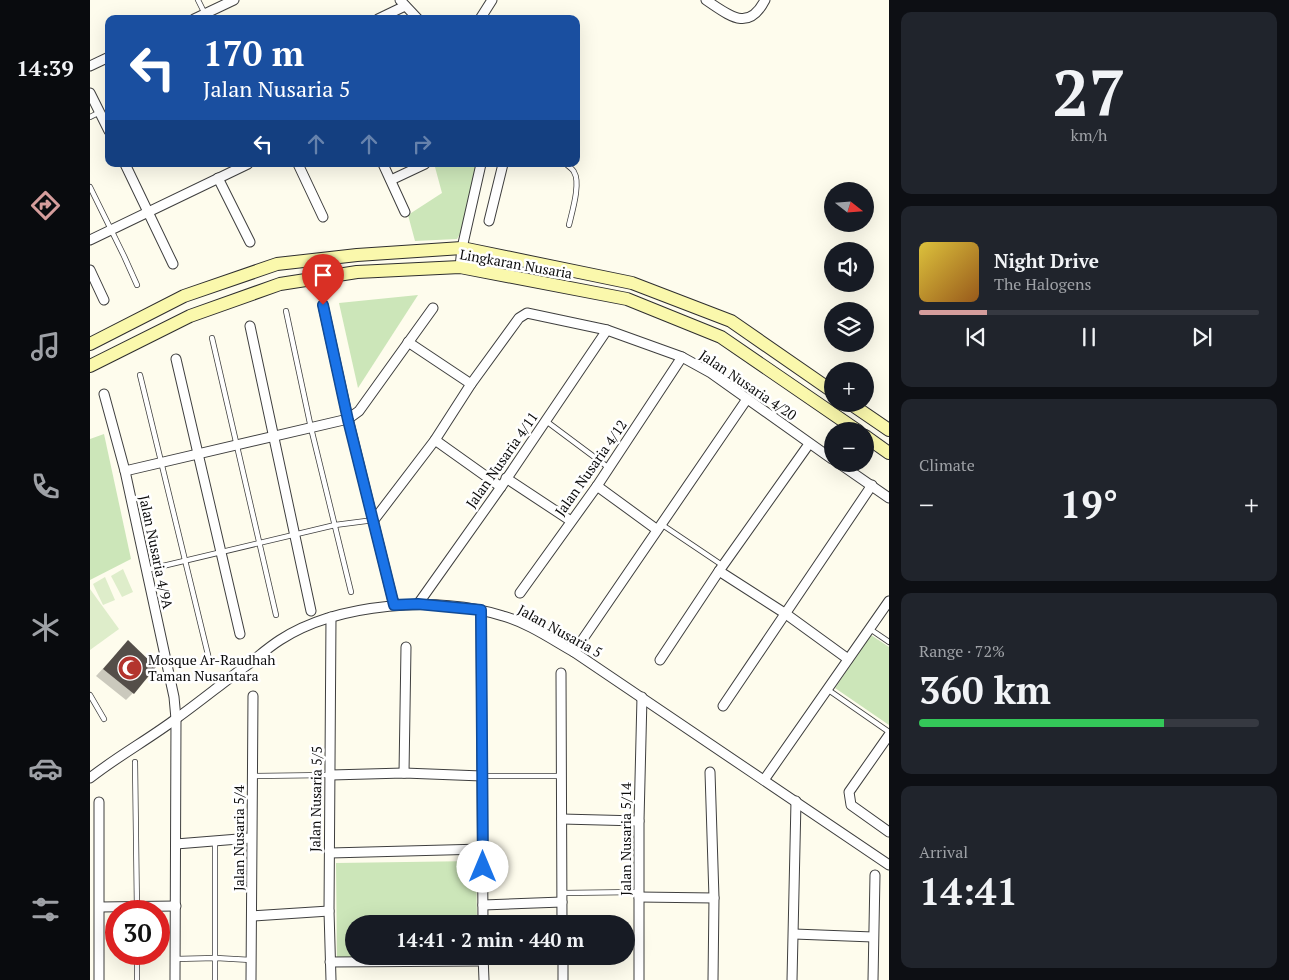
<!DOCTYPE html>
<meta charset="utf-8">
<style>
body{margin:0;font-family:"PT Serif",serif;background:#20242c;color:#f1f3f6;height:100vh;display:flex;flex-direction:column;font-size:19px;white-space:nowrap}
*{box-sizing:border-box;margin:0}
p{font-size:16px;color:#9ea1a6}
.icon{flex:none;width:28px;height:28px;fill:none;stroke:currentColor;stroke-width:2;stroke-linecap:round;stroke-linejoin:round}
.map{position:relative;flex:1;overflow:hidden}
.side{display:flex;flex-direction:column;gap:12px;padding:12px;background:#0d0f14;width:400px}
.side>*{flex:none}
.hud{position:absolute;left:15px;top:15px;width:475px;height:152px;border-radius:10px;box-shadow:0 5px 20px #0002;background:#1a4fa0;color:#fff;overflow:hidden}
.needle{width:32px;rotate:107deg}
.fabs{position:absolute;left:734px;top:182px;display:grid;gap:10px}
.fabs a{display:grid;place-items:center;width:50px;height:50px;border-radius:50%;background:#171b24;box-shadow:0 5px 20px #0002;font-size:25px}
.speed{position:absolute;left:15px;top:900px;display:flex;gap:10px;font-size:25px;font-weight:700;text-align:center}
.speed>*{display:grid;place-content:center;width:65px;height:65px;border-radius:50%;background:#171b24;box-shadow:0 5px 20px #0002;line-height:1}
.speed .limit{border:8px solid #d22;background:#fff;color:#111}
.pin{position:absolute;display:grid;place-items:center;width:42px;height:42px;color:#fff;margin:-51px -21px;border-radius:50% 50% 50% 0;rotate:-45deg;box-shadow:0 0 5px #0007}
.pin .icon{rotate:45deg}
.me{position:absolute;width:55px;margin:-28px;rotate:0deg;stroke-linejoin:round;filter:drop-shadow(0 0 4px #0008)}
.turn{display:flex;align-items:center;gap:18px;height:105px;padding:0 15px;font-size:22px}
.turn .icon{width:65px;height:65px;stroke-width:2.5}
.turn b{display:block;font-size:35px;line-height:42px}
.lanes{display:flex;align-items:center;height:48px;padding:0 15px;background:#0003;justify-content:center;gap:25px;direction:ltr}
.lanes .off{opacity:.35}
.big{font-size:38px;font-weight:600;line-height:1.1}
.side .tile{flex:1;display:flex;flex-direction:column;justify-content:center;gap:8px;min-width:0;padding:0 18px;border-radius:10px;background:#20242c}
.side .dial{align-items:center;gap:0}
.dial b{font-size:65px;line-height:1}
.song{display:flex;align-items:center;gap:15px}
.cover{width:60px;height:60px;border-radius:8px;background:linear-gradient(135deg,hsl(50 70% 55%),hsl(30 70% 35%))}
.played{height:5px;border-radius:2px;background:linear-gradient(90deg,#d59d9c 20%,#363941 20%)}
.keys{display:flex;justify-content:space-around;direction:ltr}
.heat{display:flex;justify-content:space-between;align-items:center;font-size:28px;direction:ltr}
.charge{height:8px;border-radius:4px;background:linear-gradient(90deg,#34c759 72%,#363941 0)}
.trip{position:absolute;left:255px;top:915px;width:290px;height:50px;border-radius:25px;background:#171b24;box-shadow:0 5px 20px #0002;font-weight:600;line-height:50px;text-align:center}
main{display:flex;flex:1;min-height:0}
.tabs{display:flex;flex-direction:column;width:90px;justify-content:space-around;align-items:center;background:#090b0e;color:#9ea1a6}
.tabs .icon{width:35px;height:35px}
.tabs .active{color:#d59d9c}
.tabs b{font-size:22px;color:#f1f3f6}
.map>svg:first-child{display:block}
</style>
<main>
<nav class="tabs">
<b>14:39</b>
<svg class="icon active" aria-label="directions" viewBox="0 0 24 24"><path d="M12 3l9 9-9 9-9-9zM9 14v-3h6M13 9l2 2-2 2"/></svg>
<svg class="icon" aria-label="music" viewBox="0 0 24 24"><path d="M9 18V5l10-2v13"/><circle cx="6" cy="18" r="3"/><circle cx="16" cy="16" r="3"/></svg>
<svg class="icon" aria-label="phone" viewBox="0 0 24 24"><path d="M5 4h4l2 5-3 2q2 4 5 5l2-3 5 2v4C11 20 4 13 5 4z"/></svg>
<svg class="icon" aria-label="climate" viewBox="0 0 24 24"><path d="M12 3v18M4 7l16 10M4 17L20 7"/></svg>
<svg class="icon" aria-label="car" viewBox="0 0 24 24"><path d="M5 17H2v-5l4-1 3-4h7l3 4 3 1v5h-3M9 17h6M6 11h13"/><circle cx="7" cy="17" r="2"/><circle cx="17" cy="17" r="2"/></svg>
<svg class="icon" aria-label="filters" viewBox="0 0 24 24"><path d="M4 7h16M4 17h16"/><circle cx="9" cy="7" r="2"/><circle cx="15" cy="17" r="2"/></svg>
</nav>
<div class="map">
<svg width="799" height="980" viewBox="0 0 799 980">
<rect width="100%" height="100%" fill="#fefced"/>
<g fill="#cce6b9">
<path d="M356,164h31l-16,68 -4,7 -42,2 -7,-26 34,-22 -7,-26z"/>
<path d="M328,295l-60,93 -19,-85z"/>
<path d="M14,434l27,125 -41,21v-141z"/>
<path d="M781,635l18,12v78l-54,-37z"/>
<path d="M386,861l1,63h-123v32l123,1 -140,2 -1,-96z"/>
</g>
<g fill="#deedca">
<path d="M33,569l10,23 -11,5 -11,-21z"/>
<path d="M15,577l10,23 -12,5 -10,-21z"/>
<path d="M0,589l29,40 -29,21z"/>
</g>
<path fill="#0003" d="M31,649l12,44 -7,7 -30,-24z"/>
<path fill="#544e49" d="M38,640l28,27 -22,27 -31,-25z"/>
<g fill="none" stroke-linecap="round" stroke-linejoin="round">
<defs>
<g id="lane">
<path d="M108,0l7,14"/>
<path d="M0,117l10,-5"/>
<path d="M476,164c2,2 7,5 8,8 7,11 -2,40 -5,53"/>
<path d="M0,187l34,69 13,29"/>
<path d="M196,311l25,117 40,164"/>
<path d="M122,338l64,277"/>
<path d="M50,375l70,288"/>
<path d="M456,421l63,47"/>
<path d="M571,524l61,41"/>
<path d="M56,570l189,-45 39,-5"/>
<path d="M780,629l19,13"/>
<path d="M737,689l62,43"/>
<path d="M0,695l14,24"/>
<path d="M45,762l2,149"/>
<path d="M163,776l76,-1"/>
<path d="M392,776h80"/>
<path d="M125,840v140"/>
<path d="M472,893l77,-1"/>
<path d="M47,954v26"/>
<path d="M85,959l41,-1 35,2"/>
</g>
<g id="street">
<path d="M310,0l18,19"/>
<path d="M616,0c23,15 42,33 59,0"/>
<path d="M104,19l40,-19"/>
<path d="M288,19l27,-13"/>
<path d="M390,19l12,-19"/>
<path d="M0,66l19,-9"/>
<path d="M0,93l19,38"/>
<path d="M35,164l48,100"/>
<path d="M208,164l25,53"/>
<path d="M293,164l22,48"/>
<path d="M128,178l32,64"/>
<path d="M301,180l34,-16"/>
<path d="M399,221l14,-57"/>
<path d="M0,240l158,-76"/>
<path d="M370,267l2,-19 19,-84"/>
<path d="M0,270l14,30"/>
<path d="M233,305l25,114 46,186"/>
<path d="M160,326l61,285"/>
<path d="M318,342l63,42"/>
<path d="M86,359l64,275"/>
<path d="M14,394l21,77 49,226 2,22 -1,261"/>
<path d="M345,440l66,47"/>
<path d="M750,464l49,34"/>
<path d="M35,471l223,-52 11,-8 74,-103"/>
<path d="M416,478l65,43"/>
<path d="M507,486l59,43"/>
<path d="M284,520l61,-80 36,-56 48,-66 8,-5 80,17 75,27 29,16 121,86"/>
<path d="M629,571l67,43 62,45"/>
<path d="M430,593l77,-107 85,-129"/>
<path d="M328,604l83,-117 106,-157"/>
<path d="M391,610l2,314"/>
<path d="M484,652l173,-253"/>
<path d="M570,660l59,-89 90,-127"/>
<path d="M471,673l1,251"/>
<path d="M633,706l149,-221"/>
<path d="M799,735l-40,57 2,13 38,27"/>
<path d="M620,772l4,126 -1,82"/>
<path d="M314,773l2,-126"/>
<path d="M241,775l73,-2 78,3"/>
<path d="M0,778c28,-22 59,-39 87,-60 25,-18 48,-37 73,-55 10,-8 19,-16 30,-23 57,-37 159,-45 223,-24 25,7 48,23 71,36l315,213"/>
<path d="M674,780l125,-179"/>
<path d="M9,802v178"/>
<path d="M472,819l77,2"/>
<path d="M86,844l75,-6"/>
<path d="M240,853l153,-4"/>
<path d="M549,897l75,1"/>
<path d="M393,905l79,-3"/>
<path d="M10,907l76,-1"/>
<path d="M162,916l77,-5"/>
<path d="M704,934l79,3"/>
<path d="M393,956l1,24"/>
<path d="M473,956v24"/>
<path d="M240,962l153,-1"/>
<path d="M161,980l2,-284"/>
<path d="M241,980l-2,-69 2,-294"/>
<path d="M549,980v-159l3,-124"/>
<path d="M702,980l4,-179"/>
<path d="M783,980l2,-105"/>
</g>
<g id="secondary">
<path d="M0,344l94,-48 93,-32 80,-9 105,-7 170,35 99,38 101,70"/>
<path d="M0,366l100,-50 90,-32 77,-12 103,-5 167,32 94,38 137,94"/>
<path d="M761,404l38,26"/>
<path d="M775,436l24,17"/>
</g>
</defs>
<use href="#lane" stroke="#3f3f3f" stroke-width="6"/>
<use href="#street" stroke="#3f3f3f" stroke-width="11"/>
<use href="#secondary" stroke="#2e2e2e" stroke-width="14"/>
<use href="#lane" stroke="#fff" stroke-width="4.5"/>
<use href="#street" stroke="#fff" stroke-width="9"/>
<use href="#secondary" stroke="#faf8ac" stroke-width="12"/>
</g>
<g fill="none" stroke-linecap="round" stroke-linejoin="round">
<defs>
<path id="route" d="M233,305l25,115 46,185 24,-1 63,6 2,257"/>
</defs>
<use href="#route" stroke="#114b97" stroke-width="12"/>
<use href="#route" stroke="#1a73e8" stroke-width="9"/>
</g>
<defs>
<symbol id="mosque-disc" viewBox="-11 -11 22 22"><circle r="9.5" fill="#b3342e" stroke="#fff"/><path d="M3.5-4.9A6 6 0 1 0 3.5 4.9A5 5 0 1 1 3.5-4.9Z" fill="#fff"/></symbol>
</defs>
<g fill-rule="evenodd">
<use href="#mosque-disc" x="26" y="654" width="28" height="28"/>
</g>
<g text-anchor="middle" stroke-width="5" stroke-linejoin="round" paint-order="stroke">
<g font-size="14" fill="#0c0c0c" stroke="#fff">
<text transform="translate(426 264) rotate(10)" y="5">Lingkaran Nusaria</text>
<text transform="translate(658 385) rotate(34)" y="5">Jalan Nusaria 4/20</text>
<text transform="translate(412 460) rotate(-55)" y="5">Jalan Nusaria 4/11</text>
<text transform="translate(501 468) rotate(-55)" y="5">Jalan Nusaria 4/12</text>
<text transform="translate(66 552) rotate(78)" y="5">Jalan Nusaria 4/9A</text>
<text transform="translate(470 631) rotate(29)" y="5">Jalan Nusaria 5</text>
<text transform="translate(226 799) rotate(-89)" y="5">Jalan Nusaria 5/5</text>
<text transform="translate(149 838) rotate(-90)" y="5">Jalan Nusaria 5/4</text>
<text transform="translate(536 839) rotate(-90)" y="5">Jalan Nusaria 5/14</text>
</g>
<g font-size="14" fill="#0c0c0c" stroke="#fff" text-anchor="start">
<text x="58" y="665">Mosque Ar-Raudhah<tspan x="58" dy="16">Taman Nusantara</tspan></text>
</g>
</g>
</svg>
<div class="fabs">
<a><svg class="needle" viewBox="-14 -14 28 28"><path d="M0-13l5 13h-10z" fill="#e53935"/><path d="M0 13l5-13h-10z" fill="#9ea1a6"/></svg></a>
<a><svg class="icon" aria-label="sound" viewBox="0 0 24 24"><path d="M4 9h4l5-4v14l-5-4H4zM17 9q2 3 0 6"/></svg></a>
<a><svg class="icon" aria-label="layers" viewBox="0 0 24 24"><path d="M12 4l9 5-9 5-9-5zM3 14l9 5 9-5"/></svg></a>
<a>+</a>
<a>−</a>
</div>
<div class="speed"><div class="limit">30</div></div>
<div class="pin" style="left:233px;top:305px;background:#d93025"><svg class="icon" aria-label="arrive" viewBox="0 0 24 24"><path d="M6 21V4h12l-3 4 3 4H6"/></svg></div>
<svg class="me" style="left:393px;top:867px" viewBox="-20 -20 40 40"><circle r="19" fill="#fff"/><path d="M0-13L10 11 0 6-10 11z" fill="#1a73e8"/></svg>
<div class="trip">14:41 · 2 min · 440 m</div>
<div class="hud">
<div class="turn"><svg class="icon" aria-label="left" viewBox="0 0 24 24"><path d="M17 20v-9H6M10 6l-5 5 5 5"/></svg><div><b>170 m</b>Jalan Nusaria 5</div></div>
<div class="lanes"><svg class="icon" aria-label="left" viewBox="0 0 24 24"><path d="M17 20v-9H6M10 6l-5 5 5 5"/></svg><svg class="icon off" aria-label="ahead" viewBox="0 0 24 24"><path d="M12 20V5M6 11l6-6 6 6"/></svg><svg class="icon off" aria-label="ahead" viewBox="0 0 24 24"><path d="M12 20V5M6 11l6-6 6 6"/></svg><svg class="icon off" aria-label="right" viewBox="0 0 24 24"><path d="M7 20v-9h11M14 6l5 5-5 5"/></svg></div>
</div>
</div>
<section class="side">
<div class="tile dial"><b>27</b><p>km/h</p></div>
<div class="tile">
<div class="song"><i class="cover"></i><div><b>Night Drive</b><p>The Halogens</p></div></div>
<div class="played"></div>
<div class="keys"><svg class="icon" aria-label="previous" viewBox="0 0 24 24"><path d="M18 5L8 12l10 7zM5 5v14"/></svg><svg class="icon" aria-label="pause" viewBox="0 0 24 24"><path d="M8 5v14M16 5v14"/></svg><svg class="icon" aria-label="next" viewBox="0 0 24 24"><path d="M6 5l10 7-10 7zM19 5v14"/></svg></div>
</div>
<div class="tile"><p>Climate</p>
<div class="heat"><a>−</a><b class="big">19°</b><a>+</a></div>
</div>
<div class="tile"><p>Range · 72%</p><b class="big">360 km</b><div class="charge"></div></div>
<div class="tile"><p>Arrival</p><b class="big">14:41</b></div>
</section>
</main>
